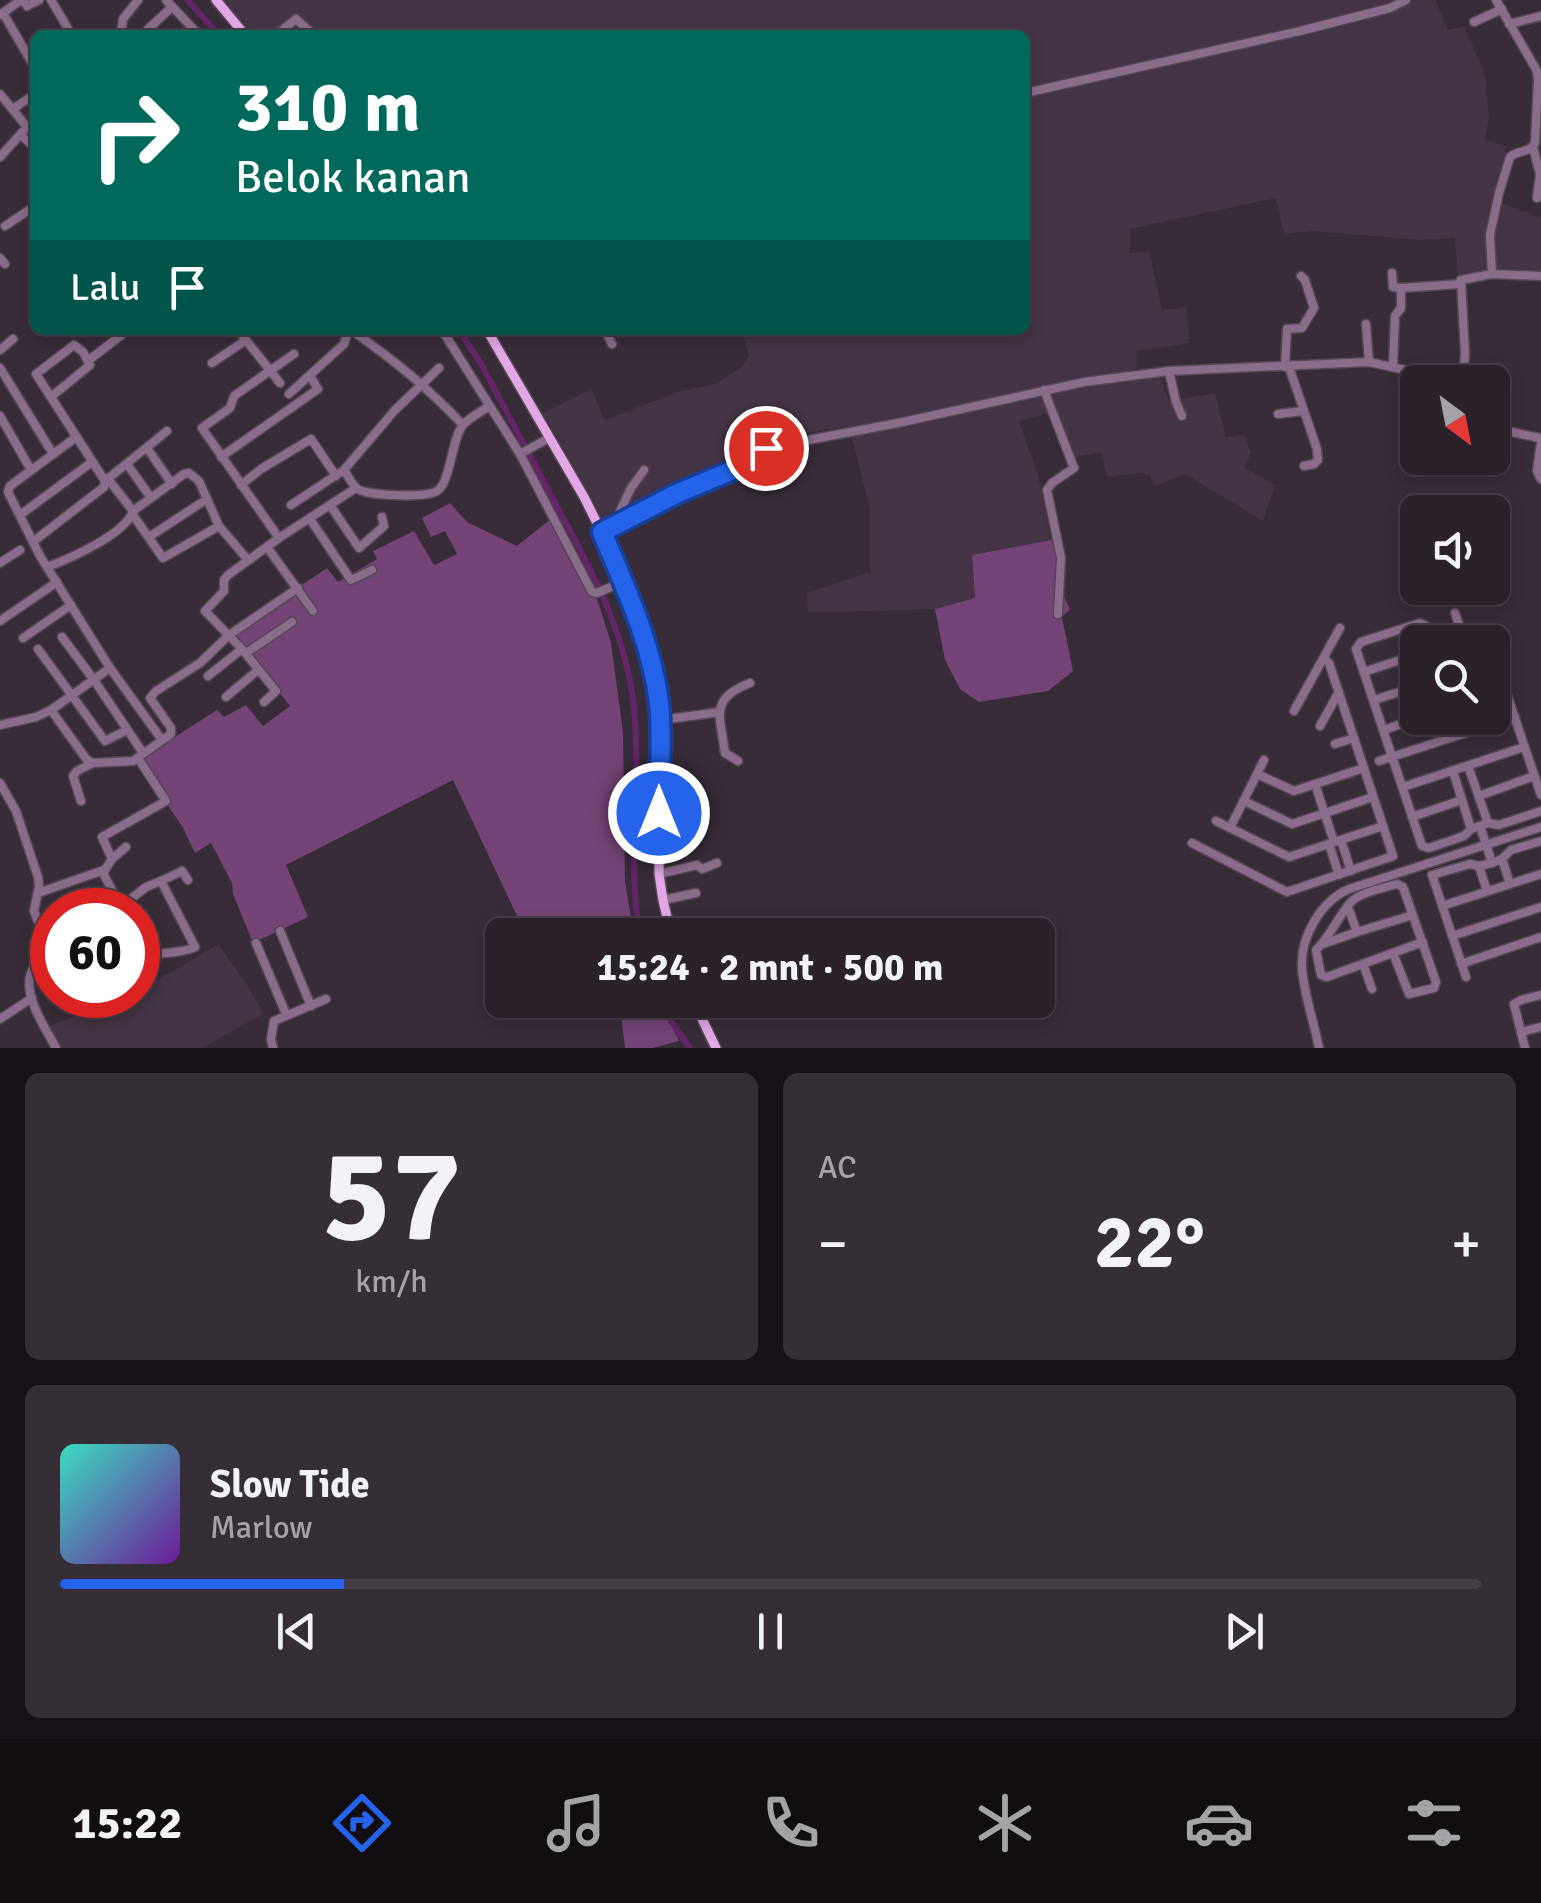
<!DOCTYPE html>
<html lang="id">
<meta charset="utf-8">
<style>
body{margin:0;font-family:Signika,sans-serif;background:#362e36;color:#f1f3f6;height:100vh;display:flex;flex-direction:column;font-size:38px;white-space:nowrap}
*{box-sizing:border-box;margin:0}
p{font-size:32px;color:#a5a3a8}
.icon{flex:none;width:55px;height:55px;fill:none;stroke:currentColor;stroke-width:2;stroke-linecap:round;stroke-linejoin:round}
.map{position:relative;height:1048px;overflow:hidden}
.sheet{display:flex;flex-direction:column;gap:25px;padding:25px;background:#171217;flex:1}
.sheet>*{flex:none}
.top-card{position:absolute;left:30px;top:30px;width:1000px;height:305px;border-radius:15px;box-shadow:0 5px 15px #0003,0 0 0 2px #463e47;background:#00695c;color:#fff;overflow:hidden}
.needle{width:65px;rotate:148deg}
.controls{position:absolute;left:1400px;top:365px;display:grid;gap:20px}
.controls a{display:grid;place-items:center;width:110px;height:110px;border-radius:15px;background:#2a212a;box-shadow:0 5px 15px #0003,0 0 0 2px #463e47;font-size:50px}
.speed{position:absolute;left:30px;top:888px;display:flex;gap:20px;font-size:50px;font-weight:700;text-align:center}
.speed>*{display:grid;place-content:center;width:130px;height:130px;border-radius:50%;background:#2a212a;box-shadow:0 5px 15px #0003,0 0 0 2px #463e47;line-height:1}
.speed .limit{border:15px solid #d22;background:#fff;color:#111}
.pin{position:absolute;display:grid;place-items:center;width:85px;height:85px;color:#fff;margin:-42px;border:5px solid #fff;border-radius:50%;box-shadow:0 2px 10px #0007}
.me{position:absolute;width:110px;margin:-55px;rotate:0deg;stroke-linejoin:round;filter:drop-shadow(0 0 8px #0008)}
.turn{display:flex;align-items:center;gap:35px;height:210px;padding:0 40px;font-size:45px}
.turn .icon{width:130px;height:130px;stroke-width:2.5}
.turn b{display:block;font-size:70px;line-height:85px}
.then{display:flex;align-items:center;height:95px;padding:0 40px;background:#0003;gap:20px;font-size:38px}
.big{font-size:75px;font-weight:700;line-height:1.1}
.sheet .widget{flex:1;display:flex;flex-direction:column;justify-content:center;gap:15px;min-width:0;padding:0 35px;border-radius:15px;background:#362e36}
.sheet .dial{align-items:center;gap:0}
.dial b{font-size:130px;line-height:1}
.song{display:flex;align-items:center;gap:30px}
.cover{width:120px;height:120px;border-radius:15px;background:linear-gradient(135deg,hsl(170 70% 55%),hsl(280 70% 35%))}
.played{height:10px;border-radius:5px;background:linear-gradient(90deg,#2563eb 20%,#463e47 20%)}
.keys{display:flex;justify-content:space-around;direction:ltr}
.heat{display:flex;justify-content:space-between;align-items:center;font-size:55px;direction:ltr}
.sheet .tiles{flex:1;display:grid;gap:25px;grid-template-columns:1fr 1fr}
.widget:last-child{grid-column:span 2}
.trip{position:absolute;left:485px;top:918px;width:570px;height:100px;border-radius:15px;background:#2a212a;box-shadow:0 5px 15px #0003,0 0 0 2px #463e47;font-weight:700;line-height:100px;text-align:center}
.menu{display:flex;height:160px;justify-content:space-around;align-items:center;background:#110d11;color:#a5a3a8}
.menu .icon{width:70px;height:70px}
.menu .active{color:#2563eb}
.menu b{font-size:45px;color:#f1f3f6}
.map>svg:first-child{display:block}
</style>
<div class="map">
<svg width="1541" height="1048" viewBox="0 0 1541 1048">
<rect width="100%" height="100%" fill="#382c38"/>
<g fill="#443445">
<path d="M217,0h1218l13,30 16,-4 21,49 4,40 -4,25 21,6 -10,55 45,17v61l-56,-4 -27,4 -3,-41 -36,2 -108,-9 -27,3 -8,-36 -146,31v24l19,-2 13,59 24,-3 4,36 -53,8 -1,23 22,-1 11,28 46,-8 11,44 18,-2 7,18 -7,14 31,18 -12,36 -78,-47 -30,12 -6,-11 -10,-2 -32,4 -6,-25 -30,6 -19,-46 -33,9 19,54 13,65 -79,15 3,43 -40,11 -127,4 -1,-20 63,-21v-63l-21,-83 -83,14 -25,22 -63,20 -72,41 -63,-110 48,-24 14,31 72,-28 38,-8 26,-16 8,-13 -8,-25h284v-295h-729l-6,-8 -9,8h-35z"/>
<path d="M218,944l30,42 15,28 -61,34h-143l-9,-22 75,-31h13v-6l35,-18z"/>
</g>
<g fill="#744476">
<path d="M450,503l17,19 50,24 40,-32 38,78 16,51 12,89 2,150 9,53h-108l-73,-155 -167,85 22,52 -55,26 -20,-49 -1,-11 -21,-40 -16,10 -13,-27 -45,-65 80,-51 7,7 22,-12 17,21 27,-20 -59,-74 96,-64 11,14 39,-23 -4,-8 41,-20 20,34 23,-11 -12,-23 -14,6 -9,-19z"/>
<path d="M1051,540l14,14 -7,30 12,25 -8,8 11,54 -25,20 -69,11 -19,-13 -15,-29 -10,-51 40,-11 -3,-43z"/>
<path d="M617,1000h43l19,41 -27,7h-27l-5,-42z"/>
</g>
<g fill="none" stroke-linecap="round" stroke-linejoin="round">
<g stroke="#642569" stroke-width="6">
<path d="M188,0l30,35"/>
<path d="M459,330l21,32c25,47 50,94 75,141 33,60 66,120 77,189 12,81 -7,163 8,243"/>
<path d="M661,1000l8,18 21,30"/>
</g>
<defs>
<g id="minor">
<path d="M23,0l4,6 12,-6"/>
<path d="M51,0l19,32"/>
<path d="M166,0l33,35"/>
<path d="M3,13l32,55"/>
<path d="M0,15l21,-15"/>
<path d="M1474,22l28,-13"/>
<path d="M1509,24l32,-8"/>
<path d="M147,30l25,-23"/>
<path d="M121,35l2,-16 15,-19"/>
<path d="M276,35l20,-16 18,16"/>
<path d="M1025,93l275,-62 90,-23 16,-8"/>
<path d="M0,94l27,33 -27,30"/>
<path d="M13,109l22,-15"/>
<path d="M21,135l14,13"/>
<path d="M1533,147l7,27 -3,24"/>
<path d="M5,226l30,-20"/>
<path d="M0,258l5,6"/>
<path d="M1392,273l1,14 8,1v20l-6,8 -2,50"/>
<path d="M1492,274l-2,-39 9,-42 11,-36c8,-7 20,-4 25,-14l3,-63 -1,-9 -41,-71"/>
<path d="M1401,288l59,-4"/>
<path d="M1366,324l3,38"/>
<path d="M238,330l42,53"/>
<path d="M351,330c43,30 76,57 112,95"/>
<path d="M442,330l78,124 72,138 5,1 25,-11"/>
<path d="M605,330l7,14"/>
<path d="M0,350l13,-11"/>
<path d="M89,360l39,-30"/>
<path d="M212,363l34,-23"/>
<path d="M1285,367l2,-38 15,-1 12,-20 -9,-28 -4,-4"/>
<path d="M1289,367l28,82 1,11 -4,4 -10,2"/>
<path d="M0,368l53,86"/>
<path d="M1169,371l7,31 6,14"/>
<path d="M1463,382l2,-29 -4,-73 31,-6 49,2"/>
<path d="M1044,390l30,78 -22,15 -5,7 14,68 -3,56"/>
<path d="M289,394l55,-50 5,-14"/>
<path d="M51,397l39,-32 -7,-13 -9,-7 -38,29 69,107"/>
<path d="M1278,414l25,-3"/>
<path d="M0,416l31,54"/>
<path d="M1492,428l48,10 1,3"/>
<path d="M75,438l-65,48 -2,6 32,64 70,112 52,72"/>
<path d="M1541,442l-4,29 4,8"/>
<path d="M147,448l25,36"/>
<path d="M520,454l29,-16"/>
<path d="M221,457l97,-68 -8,-13"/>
<path d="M127,464l24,34"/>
<path d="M344,470c4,6 8,15 14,19 10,7 69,9 79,2 14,-9 14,-51 26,-66 7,-8 18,-13 26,-19"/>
<path d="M108,479l25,32"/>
<path d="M241,485l20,-16 50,-30 25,37"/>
<path d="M291,505l53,-35 51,-60 44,-42"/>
<path d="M330,505l29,43 25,-22 -2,-9"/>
<path d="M20,515l72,-53"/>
<path d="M133,515l30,43 56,-32"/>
<path d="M310,519l41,61 21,-10"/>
<path d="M613,526l18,-38 13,-18"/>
<path d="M602,533l76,-40 65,-27 23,-18 132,-25 186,-41 85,-11 200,-9 45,10 21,10"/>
<path d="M149,537l58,-38"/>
<path d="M279,538l-77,-110 28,-20 4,-12 60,-42"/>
<path d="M34,541l70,-54 1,-6 62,-50"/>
<path d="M267,547l46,64"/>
<path d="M0,563l20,-13"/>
<path d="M47,567c22,-8 79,-33 86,-56l51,-37 5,-1 10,8 20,45 29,34"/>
<path d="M1455,613l9,26"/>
<path d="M0,621l57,-39"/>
<path d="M62,637l32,43 49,73"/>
<path d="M23,638l48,-33"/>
<path d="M1433,642l-7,-16 -6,-3 -59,19 -5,7 66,197 7,2 35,-12 7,-7 17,-6 11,2 42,-14"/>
<path d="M1453,642l32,-7 4,7"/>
<path d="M38,649l67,92 22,-11"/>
<path d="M1492,651l49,144"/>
<path d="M246,653l46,-31"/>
<path d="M1364,672l54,-18"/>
<path d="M208,676l34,-27"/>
<path d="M226,697l32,-27"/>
<path d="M1374,700l44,-14"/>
<path d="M264,702l12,-11 -34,-42 -37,-38 19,-20v-11l4,-5 51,-37 77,-50"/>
<path d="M51,710l36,50 6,3 40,-2 38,-27v-6l-21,-30 6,-7 44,-28 29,-28 69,-47"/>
<path d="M1294,711l46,-83"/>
<path d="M661,720l59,-8"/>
<path d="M0,725l36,-8 15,-7 59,-42"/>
<path d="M1320,726l19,-34"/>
<path d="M1384,730l34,-12"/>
<path d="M1335,744l19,-6"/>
<path d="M738,761l-13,-8c-5,-38 -16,-54 25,-70"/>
<path d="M1379,761l136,-44"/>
<path d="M1468,766l20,57"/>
<path d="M1453,771l18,58"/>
<path d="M1257,774l37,17 70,-23"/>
<path d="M0,783l16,28 22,66 1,9 -5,25 15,38c-6,9 -17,17 -19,27 -5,23 16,53 26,72"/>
<path d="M1315,784l19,58"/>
<path d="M1403,787l121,-40"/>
<path d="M1479,796l55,-20"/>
<path d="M81,801l-8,-25 4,-5 16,-8"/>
<path d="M1244,801l48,23 81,-27"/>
<path d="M1412,817l50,-17"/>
<path d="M1216,821l73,36 94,-31"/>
<path d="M1480,826l12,37"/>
<path d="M1230,828l34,-68"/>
<path d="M1341,840l10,31"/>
<path d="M1192,843l95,49 106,-36 -64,-193 -5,-5"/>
<path d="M1329,844l10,31"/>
<path d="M112,859l-10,-22 64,-36 -28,-43"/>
<path d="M1502,859l8,25"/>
<path d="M1479,866l8,25"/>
<path d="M659,874l38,-9 5,4 15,-6"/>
<path d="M161,881l21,-10 6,9"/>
<path d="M38,893l66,-23"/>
<path d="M663,900l33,-7"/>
<path d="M1442,906l99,-32"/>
<path d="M121,907l-18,-34 9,-14 14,-12"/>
<path d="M1348,907l9,25 56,-17"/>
<path d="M117,910l29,-23 15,-6 34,66c-5,4 -38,8 -45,6l-12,6"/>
<path d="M280,931l31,75"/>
<path d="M1452,936l89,-29"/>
<path d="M256,943l30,71"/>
<path d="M1323,944l34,-12"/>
<path d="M1393,953l16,41 25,-6 2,-6 -33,-95 -6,-3c-13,4 -37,8 -47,19 -12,14 -20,34 -34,47l5,25 6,2 96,-35"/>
<path d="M1363,964l9,25"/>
<path d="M1461,964l80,-27"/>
<path d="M1466,977l-34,-102 38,-11 9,2 13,-3 10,-4 9,-9 30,-9"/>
<path d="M0,1019l32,-21"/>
<path d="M1521,1032l20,-5"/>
<path d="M273,1048l-2,-9 3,-18 52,-22"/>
<path d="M1319,1048c-5,-26 -15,-53 -17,-80 -2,-31 19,-67 47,-79l192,-62"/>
<path d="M1525,1048l-11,-44 7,-4 20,-5"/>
</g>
<g id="major">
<path d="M216,0l29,35"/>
<path d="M487,330l97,167 18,36 39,94 12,41 7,37 -1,169 4,26 8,35"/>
<path d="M693,1000l23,48"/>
</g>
</defs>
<use href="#minor" stroke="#534853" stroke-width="11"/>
<use href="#major" stroke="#534853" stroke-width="12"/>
<use href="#minor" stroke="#8a6c8b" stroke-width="8"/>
<use href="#major" stroke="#e3a7e6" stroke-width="9"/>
</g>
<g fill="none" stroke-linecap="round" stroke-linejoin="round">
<defs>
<path id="route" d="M659,813c0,-34 4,-77 0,-110 -7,-59 -34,-116 -57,-171l76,-39 65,-27 23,-18"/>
</defs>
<use href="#route" stroke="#184099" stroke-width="25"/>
<use href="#route" stroke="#2563eb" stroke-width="18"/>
</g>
</svg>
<div class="controls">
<a><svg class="needle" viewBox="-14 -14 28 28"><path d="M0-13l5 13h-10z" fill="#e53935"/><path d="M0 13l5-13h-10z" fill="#a5a3a8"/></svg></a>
<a><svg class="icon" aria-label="sound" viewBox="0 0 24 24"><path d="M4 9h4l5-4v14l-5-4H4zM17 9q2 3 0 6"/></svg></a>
<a><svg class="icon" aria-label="search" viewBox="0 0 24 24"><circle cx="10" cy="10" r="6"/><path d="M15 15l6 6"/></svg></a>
</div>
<div class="speed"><div class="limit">60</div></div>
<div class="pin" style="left:766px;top:448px;background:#d93025"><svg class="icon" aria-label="arrive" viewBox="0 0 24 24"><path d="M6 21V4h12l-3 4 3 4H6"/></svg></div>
<svg class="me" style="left:659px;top:813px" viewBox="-20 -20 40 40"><circle r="17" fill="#2563eb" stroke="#fff" stroke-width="3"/><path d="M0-11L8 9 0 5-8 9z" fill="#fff"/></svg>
<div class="trip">15:24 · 2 mnt · 500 m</div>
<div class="top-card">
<div class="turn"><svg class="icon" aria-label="right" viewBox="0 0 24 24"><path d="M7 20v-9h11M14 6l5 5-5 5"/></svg><div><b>310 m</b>Belok kanan</div></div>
<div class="then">Lalu<svg class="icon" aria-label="arrive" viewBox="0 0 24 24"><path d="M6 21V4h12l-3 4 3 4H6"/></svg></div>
</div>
</div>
<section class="sheet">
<div class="tiles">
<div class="widget dial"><b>57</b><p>km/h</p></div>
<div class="widget"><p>AC</p>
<div class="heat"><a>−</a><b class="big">22°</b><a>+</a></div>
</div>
<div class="widget">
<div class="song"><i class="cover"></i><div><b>Slow Tide</b><p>Marlow</p></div></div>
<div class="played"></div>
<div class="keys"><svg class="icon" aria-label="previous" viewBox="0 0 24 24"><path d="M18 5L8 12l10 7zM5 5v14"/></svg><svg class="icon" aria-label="pause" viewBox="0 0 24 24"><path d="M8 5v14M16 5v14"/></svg><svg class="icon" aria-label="next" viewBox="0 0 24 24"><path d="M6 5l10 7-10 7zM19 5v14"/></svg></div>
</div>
</div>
</section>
<nav class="menu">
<b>15:22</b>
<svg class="icon active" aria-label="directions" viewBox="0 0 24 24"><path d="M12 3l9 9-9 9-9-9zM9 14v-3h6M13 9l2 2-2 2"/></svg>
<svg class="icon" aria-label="music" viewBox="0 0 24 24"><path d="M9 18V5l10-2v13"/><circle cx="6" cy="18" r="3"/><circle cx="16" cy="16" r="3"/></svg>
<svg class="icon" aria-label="phone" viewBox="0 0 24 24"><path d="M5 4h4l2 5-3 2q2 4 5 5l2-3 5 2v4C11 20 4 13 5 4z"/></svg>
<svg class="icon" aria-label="climate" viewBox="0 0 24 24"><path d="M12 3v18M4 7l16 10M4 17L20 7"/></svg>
<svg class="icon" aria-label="car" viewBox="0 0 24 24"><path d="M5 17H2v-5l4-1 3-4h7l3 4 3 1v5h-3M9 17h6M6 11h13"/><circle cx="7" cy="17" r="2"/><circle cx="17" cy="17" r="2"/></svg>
<svg class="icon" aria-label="filters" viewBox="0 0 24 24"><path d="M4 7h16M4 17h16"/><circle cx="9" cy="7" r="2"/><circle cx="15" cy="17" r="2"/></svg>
</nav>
